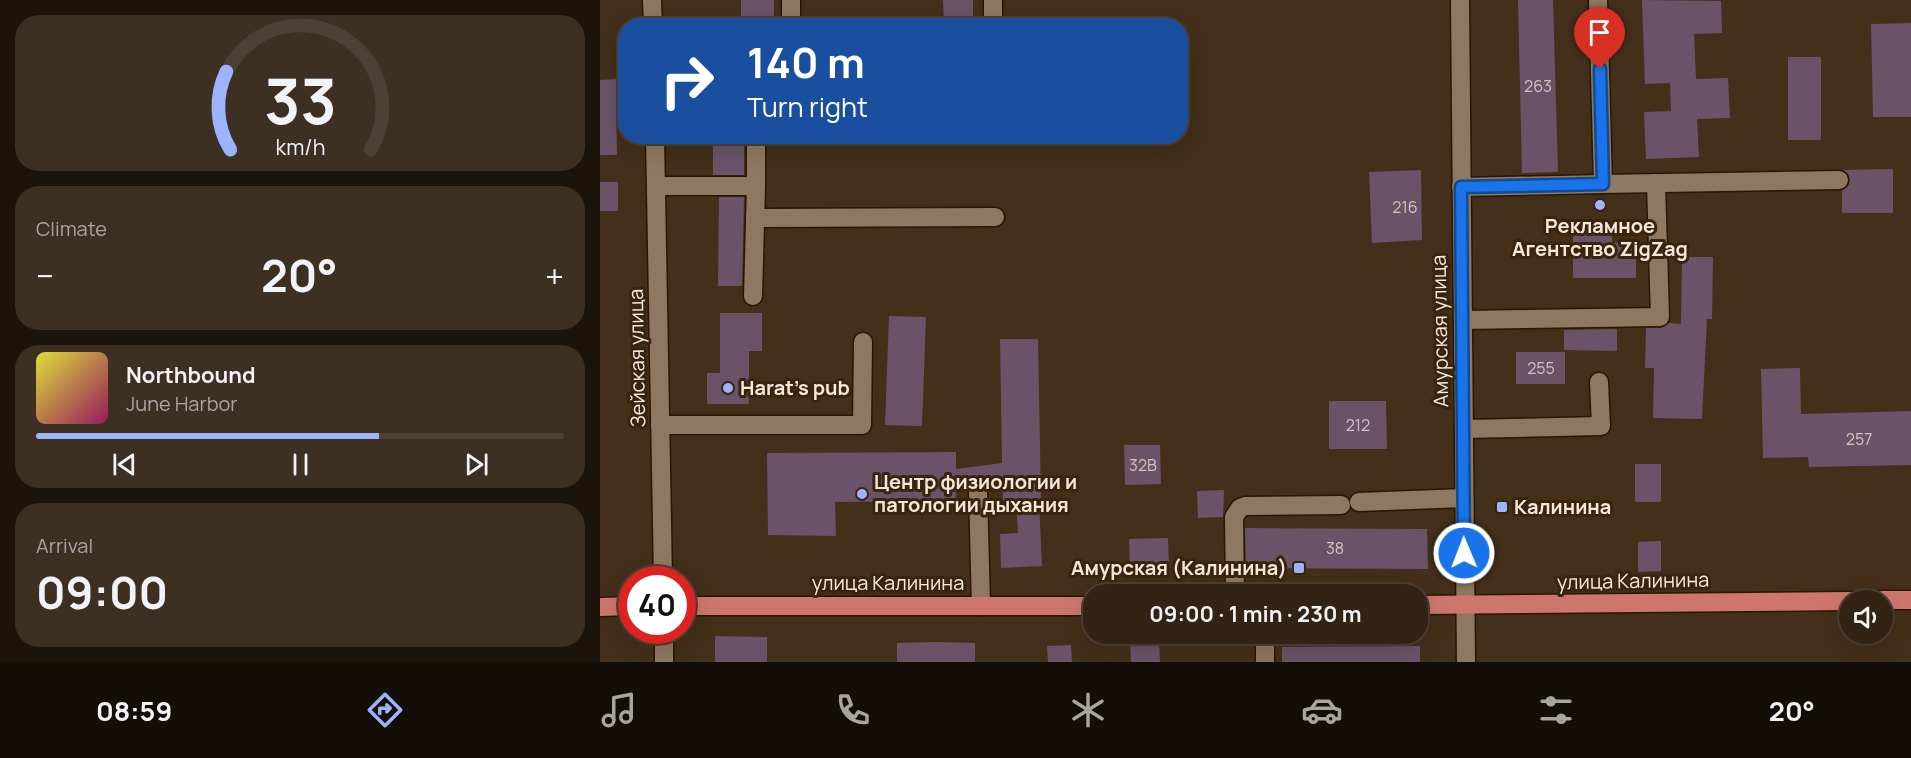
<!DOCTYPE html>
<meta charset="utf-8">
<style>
body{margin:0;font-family:Manrope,sans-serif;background:#3d2f22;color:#f1f3f6;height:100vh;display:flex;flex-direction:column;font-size:22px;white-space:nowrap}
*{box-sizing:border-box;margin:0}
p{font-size:20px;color:#a8a4a0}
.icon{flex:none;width:33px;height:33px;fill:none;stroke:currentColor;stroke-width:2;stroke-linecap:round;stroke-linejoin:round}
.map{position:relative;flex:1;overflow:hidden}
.sheet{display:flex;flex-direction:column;gap:15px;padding:15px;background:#1c130b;width:600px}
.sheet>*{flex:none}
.banner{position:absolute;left:18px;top:18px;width:570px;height:126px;border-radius:24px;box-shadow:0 6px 24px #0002,0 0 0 2px #4d4034;background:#1a4fa0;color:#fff;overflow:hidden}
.tools{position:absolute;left:1239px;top:590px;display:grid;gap:12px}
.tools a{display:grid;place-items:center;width:54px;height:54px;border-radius:50%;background:#322314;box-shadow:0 6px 24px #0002,0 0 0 2px #4d4034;font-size:30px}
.speed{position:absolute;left:18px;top:566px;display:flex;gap:12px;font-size:30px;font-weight:700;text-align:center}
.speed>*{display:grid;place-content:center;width:78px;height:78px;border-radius:50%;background:#322314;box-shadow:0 6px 24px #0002,0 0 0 2px #4d4034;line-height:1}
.speed .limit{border:9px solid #d22;background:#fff;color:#111}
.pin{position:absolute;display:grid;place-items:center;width:51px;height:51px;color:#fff;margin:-62px -26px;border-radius:50% 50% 50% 0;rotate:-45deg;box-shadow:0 0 6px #0007}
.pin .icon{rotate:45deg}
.me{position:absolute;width:66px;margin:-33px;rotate:359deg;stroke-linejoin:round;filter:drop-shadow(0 0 4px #0008)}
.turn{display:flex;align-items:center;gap:21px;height:126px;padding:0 30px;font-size:27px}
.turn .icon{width:78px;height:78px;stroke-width:2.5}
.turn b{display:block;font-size:42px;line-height:51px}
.big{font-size:45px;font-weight:700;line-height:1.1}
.sheet .tile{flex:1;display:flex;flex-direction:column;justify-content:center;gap:9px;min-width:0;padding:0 21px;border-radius:24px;background:#3d2f22}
.sheet .dial{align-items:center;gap:0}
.dial svg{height:156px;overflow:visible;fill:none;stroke:#4d4034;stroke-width:7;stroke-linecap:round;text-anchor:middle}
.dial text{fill:#f1f3f6;stroke:none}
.song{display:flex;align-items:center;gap:18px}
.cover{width:72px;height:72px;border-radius:9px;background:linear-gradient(135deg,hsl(60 70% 55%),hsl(330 70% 35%))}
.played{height:6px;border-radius:3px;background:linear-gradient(90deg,#9eb3fd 65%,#4d4034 65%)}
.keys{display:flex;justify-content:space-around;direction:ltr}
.heat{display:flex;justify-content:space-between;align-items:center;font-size:33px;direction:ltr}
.trip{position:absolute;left:483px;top:584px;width:345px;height:60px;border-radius:24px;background:#322314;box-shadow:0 6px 24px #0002,0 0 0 2px #4d4034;font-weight:700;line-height:60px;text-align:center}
.dock{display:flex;height:96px;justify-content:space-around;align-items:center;background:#140e08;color:#a8a4a0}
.dock .icon{width:42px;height:42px}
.dock .on{color:#9eb3fd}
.dock b{font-size:27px;color:#f1f3f6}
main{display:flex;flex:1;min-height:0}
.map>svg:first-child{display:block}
</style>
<main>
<section class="sheet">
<div class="tile dial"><svg viewBox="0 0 100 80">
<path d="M14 69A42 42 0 1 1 86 69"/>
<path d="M14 69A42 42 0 0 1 12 29" stroke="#9eb3fd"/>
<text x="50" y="56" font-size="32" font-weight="700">33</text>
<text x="50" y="72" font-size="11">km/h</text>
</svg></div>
<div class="tile"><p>Climate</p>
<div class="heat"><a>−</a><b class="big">20°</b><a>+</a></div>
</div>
<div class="tile">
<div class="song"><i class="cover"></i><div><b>Northbound</b><p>June Harbor</p></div></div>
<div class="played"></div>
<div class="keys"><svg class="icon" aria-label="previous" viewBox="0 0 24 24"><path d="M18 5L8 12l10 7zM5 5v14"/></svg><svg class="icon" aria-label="pause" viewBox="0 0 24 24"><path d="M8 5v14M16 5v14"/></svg><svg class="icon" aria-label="next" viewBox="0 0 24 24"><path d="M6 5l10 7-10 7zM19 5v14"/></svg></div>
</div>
<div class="tile"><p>Arrival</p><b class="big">09:00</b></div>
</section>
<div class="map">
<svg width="1311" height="662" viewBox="0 0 1311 662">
<rect width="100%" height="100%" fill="#432f1a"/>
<g fill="#6a5368">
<rect x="141" y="0" width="33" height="26"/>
<path d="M343,0h30v26h-29z"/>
<path d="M918,0h35l5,172 -36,1z"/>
<path d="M1042,0l79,1 1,32 -28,1 2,45 32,-1 2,40 -33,1 2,38 -53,2 -2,-47 27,-1 -1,-28 -25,1z"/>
<path d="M1311,23v94h-38l-2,-93z"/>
<rect x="1188" y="57" width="33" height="83"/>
<path d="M18,79v26h-2l1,50h-17v-75z"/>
<rect x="113" y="136" width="31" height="39"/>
<path d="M1293,169v44h-51v-22l6,-5 2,-6 -2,-6 -5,-4z"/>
<path d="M821,170l1,70 -50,3 -3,-71z"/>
<rect x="0" y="182" width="18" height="29"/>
<path d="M119,197h25l-2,89h-24z"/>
<path d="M973,224h39v19h24v35h-63z"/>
<path d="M1082,257h31l-1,62h-5l-5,100 -49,-1 1,-50h-9l1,-40h15l8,-5 12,1z"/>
<path d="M120,313h42v38h-13v53h-42v-31h13z"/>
<path d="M289,316l37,1 -4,109 -37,-1z"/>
<path d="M1017,329v22l-53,-1v-20z"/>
<path d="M400,339h38l3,161h-2l3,66 -41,2 -1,-34 18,-1 -2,-32h-13l-1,-19 -15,2 -9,-4 -5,1 -5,6 -12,1v13l-121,1 1,34 -68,-1 -1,-82 189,-1v17l46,-6z"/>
<rect x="916" y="352" width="49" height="32"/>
<path d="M1200,368l1,46 110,-3v54l-102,2 -1,-10 -45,1 -2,-89z"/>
<path d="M729,401h57l1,48h-58z"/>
<path d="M524,445h36l1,39 -36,1z"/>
<rect x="1035" y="464" width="26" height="38"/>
<path d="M624,490l-1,27 -25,1 -1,-27z"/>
<path d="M645,528l182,1 1,40 -182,-1z"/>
<path d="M568,538l1,29 -39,1 -1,-29z"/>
<path d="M1061,541v30l-23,1v-30z"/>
<path d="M115,636l52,1v25h-52z"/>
<path d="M559,640l1,22h-29l-1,-21z"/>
<path d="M336,642l39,1v19h-78v-19z"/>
<path d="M471,645l1,17h-24l-1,-16z"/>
<path d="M820,646v16h-138v-15z"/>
</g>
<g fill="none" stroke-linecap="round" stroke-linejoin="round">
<defs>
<g id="minor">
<path d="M52,0l1,26"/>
<path d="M191,0v26"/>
<path d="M393,0v26"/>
<path d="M860,0l6,662"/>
<path d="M55,136l8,443"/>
<path d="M1003,184l236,-4"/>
<path d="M56,186h100v-50"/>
<path d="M861,187l142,-3 -5,-184"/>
<path d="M155,218l240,-1"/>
<path d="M153,296l3,-110"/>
<path d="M863,320l197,-3 -4,-134"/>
<path d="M60,425h202l1,-83"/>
<path d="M864,429l137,-3 -2,-44"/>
<path d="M378,491l3,115"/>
<path d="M759,502l105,-4"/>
<path d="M635,594l-1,-77 6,-9 5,-2 96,-1"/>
<path d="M64,630v32"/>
<path d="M665,633v29"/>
</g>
<g id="major">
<path d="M1282,600h29"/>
<path d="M818,605l432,-4"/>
<path d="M82,606h412"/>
<path d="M0,607l32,-1"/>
</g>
</defs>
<use href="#minor" stroke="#291703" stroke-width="21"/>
<use href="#major" stroke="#291703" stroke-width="21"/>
<use href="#minor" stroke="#8f7861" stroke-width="18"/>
<use href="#major" stroke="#ce766d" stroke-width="18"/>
</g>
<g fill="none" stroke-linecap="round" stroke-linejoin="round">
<defs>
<path id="route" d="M864,553l-3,-366 142,-3 -3,-115"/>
</defs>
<use href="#route" stroke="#114b97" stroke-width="15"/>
<use href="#route" stroke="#1a73e8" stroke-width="10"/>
</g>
<g fill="#9eb3fd" stroke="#382510" stroke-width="2">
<circle cx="1000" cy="205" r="6"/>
<circle cx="128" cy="388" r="6"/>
<circle cx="262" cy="494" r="6"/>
<rect x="896" y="501" width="12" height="12" rx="3"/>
<rect x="693" y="562" width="12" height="12" rx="3"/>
</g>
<g text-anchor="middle" stroke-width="6" stroke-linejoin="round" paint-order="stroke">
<g font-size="16" fill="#d2c3be">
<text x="938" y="92">263</text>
<text x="805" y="213">216</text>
<text x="941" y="374">255</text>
<text x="758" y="431">212</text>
<text x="1259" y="445">257</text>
<text x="543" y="471">32В</text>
<text x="735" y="554">38</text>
</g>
<g font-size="20" font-weight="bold" fill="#f5e8db" stroke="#382510" text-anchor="start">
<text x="1000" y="233" text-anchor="middle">Рекламное<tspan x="1000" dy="23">Агентство ZigZag</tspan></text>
<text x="140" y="395">Harat’s pub</text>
<text x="274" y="489">Центр физиологии и<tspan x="274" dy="23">патологии дыхания</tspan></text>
<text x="914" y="514">Калинина</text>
<text x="687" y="575" text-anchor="end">Амурская (Калинина)</text>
</g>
<g font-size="20" fill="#f5e8db" stroke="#382510">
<text transform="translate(840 331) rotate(-91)" y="7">Амурская улица</text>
<text transform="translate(37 358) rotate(-91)" y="7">Зейская улица</text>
<text transform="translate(1033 581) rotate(-1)" y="7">улица Калинина</text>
<text x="288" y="590">улица Калинина</text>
</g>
</g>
</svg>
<div class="tools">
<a><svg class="icon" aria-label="sound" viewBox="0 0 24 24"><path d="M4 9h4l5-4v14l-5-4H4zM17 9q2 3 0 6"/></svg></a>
</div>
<div class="speed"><div class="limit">40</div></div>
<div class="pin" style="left:1000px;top:69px;background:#d93025"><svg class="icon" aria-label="arrive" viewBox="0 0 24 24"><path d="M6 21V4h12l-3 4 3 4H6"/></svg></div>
<svg class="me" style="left:864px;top:553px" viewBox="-20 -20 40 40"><circle r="17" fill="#1a73e8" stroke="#fff" stroke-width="3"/><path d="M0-11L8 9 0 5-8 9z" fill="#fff"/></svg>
<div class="trip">09:00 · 1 min · 230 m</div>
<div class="banner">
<div class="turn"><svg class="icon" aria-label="right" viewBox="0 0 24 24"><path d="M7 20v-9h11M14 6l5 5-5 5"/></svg><div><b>140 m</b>Turn right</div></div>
</div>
</div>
</main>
<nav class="dock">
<b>08:59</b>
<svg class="icon on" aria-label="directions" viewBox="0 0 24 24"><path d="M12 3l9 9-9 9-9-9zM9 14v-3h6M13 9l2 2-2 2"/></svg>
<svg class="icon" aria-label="music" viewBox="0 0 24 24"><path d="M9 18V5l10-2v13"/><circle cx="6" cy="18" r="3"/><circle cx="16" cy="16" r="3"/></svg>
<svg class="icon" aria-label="phone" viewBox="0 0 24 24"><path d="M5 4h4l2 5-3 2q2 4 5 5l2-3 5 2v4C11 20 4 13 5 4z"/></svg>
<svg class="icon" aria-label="climate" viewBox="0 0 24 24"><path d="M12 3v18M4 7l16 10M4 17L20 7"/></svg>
<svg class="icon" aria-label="car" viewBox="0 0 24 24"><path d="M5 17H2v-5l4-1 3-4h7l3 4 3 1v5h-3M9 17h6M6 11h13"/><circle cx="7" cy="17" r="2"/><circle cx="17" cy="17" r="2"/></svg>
<svg class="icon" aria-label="filters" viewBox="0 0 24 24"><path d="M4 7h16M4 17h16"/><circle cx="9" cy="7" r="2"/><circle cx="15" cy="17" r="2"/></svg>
<b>20°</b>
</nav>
